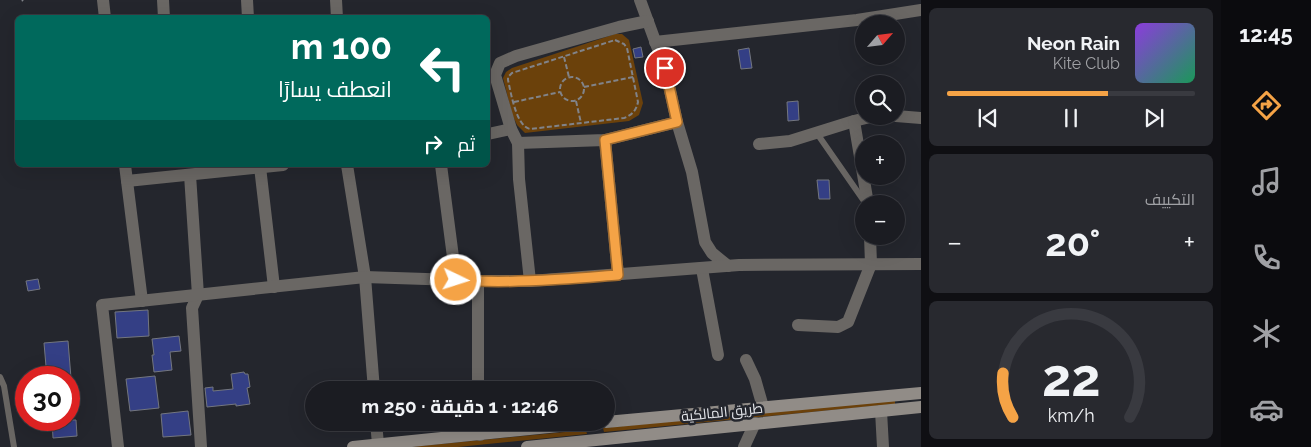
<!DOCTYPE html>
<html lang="ar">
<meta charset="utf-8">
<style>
body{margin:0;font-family:Raleway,Cairo,sans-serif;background:#28292f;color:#f1f3f6;direction:rtl;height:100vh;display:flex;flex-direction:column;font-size:19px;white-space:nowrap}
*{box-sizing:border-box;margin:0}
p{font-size:16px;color:#a0a1a5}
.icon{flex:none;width:28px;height:28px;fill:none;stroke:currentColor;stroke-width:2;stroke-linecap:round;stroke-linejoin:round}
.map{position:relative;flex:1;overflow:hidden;direction:ltr}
.side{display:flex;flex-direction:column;gap:8px;padding:8px;background:#0f0f13;width:300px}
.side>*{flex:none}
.hud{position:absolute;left:15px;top:15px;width:475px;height:152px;border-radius:8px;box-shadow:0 5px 20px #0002,0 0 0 1px #393a40;direction:rtl;background:#00695c;color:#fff;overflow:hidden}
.needle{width:32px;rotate:62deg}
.controls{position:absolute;left:855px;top:15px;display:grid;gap:10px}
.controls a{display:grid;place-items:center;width:50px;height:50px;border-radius:50%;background:#1b1c22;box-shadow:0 5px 20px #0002,0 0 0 1px #393a40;font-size:25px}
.speed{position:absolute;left:15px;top:366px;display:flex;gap:10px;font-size:25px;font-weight:700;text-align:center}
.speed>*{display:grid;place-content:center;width:65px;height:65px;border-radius:50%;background:#1b1c22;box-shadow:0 5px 20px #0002,0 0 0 1px #393a40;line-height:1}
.speed .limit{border:8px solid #d22;background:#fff;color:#111}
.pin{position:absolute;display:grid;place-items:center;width:42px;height:42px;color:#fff;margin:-21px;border:2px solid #fff;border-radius:50%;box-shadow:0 1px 5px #0007}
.me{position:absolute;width:55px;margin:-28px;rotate:94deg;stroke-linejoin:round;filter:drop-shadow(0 0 4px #0008)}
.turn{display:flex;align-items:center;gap:18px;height:105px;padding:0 15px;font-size:22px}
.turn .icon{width:65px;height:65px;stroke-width:2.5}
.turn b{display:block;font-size:35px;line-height:42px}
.then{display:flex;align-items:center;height:48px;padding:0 15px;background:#0003;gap:10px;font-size:19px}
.big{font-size:38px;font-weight:700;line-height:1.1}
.side .card{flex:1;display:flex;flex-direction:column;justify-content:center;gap:8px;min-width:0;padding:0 18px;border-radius:8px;background:#28292f}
.side .dial{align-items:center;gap:0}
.dial svg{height:130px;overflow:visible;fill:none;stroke:#393a40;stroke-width:7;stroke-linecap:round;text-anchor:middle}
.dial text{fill:#f1f3f6;stroke:none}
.song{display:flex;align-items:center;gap:15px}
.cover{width:60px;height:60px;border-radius:8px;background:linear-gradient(135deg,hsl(270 70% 55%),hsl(150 70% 35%))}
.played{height:5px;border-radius:2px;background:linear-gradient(90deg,#f5a346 65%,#393a40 65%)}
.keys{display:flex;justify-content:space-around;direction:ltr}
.heat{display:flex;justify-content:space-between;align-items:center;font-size:28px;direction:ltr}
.trip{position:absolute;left:305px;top:381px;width:310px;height:50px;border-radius:25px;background:#1b1c22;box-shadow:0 5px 20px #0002,0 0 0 1px #393a40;font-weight:700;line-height:50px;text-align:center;direction:rtl}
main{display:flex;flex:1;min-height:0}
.dock{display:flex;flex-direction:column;width:90px;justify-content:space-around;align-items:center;background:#0b0b0e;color:#a0a1a5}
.dock .icon{width:35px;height:35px}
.dock .active{color:#f5a346}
.dock b{font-size:22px;color:#f1f3f6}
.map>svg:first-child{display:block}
</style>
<main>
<nav class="dock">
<b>12:45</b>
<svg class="icon active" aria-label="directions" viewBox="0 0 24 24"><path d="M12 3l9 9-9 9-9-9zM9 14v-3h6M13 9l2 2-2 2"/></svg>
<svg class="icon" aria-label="music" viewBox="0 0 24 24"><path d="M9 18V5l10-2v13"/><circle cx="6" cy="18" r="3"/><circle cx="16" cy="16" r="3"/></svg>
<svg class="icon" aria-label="phone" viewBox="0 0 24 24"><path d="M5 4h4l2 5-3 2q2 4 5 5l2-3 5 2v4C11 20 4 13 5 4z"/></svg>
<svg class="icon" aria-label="climate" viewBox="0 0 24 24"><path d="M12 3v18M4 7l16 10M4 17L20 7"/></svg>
<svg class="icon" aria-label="car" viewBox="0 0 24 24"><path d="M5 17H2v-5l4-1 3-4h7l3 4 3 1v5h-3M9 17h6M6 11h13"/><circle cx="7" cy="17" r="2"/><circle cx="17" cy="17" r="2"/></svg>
</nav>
<section class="side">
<div class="card">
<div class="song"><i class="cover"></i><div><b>Neon Rain</b><p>Kite Club</p></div></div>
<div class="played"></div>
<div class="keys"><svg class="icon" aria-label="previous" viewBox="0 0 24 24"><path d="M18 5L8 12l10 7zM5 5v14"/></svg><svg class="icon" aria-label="pause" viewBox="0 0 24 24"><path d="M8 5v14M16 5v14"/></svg><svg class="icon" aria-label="next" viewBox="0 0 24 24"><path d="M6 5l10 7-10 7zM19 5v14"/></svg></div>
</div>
<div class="card"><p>التكييف</p>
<div class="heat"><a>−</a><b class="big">20°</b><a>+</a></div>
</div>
<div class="card dial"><svg viewBox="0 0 100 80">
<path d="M14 69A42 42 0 1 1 86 69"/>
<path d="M14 69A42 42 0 0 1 8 42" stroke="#f5a346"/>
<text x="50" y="56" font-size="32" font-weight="700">22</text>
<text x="50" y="72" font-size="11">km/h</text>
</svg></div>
</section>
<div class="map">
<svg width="921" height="447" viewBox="0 0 921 447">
<rect width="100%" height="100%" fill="#24262d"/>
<g fill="#6b410b">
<path d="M615,34h7l7,6 14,63 -4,12 -10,6 -104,12 -8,-8 -5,-11 -9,-36 3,-6 6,-4z"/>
<path d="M895,400v4l-291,28 -1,-4z"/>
<path d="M586,430l1,4 -129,13h-48z"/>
</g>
<g fill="#343f85" stroke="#73767f">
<path d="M641,47l2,10 -8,1 -2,-9z"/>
<path d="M749,48l3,20 -11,1 -3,-19z"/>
<path d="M798,101l1,19 -11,1 -1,-19z"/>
<path d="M817,180h12l1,19h-11z"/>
<path d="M38,279l2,10 -12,2 -2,-10z"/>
<path d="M148,310l1,26 -32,2 -2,-26z"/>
<path d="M179,336l2,15 -11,1 2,18 -18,2 -2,-17h2l-2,-16z"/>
<path d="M68,341l3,37h-24l-3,-35z"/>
<path d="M244,372l1,2h3l2,13 -3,1 3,16 -14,2v-2l-29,3 -2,-19 8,-1v4l20,-2 -2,-15z"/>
<path d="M155,376l4,32 -29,3 -4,-32z"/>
<path d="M188,411l3,24 -28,2 -2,-23z"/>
<path d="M52,420h24l1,16 -24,2z"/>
</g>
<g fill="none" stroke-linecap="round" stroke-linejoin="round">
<g stroke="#818389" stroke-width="2" stroke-dasharray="5 2.5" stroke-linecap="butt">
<path d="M22,0l1,1"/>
<path d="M615,40l9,4 3,4 11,54c-2,9 -6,13 -14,16l-94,11c-14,-3 -19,-36 -22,-49v-3l4,-4z"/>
<path d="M564,57l5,20"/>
<circle cx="572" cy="89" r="12"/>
<path d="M584,87l49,-10"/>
<path d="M576,101l5,22"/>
<path d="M514,102l46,-10"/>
</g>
<g stroke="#6a6764" stroke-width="6">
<path d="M816,132l48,69"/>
<path d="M0,377l4,9 10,61"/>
</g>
<g stroke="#6a6764" stroke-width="12">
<path d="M103,0l2,18"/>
<path d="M163,0l1,18"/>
<path d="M247,0l1,18"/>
<path d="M336,0l1,18"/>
<path d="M640,0l25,68 12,54 15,50 13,70 7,11 16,13"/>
<path d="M655,42l202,-22 64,-10"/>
<path d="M896,116l25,2"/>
<path d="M488,134l23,-5"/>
<path d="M605,140l13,135"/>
<path d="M518,143l87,-3 72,-18"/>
<path d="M759,144l31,-3 64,-20"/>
<path d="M125,165l17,136"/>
<path d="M347,165l18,112 9,113"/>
<path d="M441,165l15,115"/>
<path d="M260,167l14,120"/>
<path d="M190,175l8,120 -6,13 9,139"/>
<path d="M127,181l156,-16"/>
<path d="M868,204l-14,-83 20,-5"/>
<path d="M702,269l16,86"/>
<path d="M530,281l-11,-102 -1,-36 -7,-14 -16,-54 5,-12 16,-7 103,-29 29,-6"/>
<path d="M798,325l40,2 10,-5 23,-58 -1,-28"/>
<path d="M746,360l9,19 8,28"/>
<path d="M478,390v-109"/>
<path d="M881,411l2,36"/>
<path d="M376,422l2,22"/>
<path d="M479,422l1,13"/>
<path d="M118,447l-16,-142 263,-28 91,3 22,1h52l209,-16 182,-1"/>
<path d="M744,447l11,-24"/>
</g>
<g stroke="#918c87" stroke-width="12">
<path d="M606,422l315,-29"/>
<path d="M353,447l245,-25"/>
<path d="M527,447l394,-40"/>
</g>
</g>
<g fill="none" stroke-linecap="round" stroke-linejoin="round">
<defs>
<path id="route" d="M456,280c54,4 108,-1 162,-5l-13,-135 72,-18 -12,-54"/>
</defs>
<use href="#route" stroke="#9f6a2e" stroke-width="12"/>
<use href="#route" stroke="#f5a346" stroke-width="9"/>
</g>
<g text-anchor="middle" stroke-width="5" stroke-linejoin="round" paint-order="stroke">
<g font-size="14" fill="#e3e5ea" stroke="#24262d">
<text transform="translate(722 412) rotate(-6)" y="5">طريق المالكية</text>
</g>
</g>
</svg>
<div class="controls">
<a><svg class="needle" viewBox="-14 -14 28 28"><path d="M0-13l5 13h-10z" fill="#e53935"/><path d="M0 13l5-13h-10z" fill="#a0a1a5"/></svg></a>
<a><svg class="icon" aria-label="search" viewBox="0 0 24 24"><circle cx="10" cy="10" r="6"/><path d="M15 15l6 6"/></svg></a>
<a>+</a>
<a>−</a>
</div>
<div class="speed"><div class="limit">30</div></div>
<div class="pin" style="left:665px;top:68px;background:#d93025"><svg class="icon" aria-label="arrive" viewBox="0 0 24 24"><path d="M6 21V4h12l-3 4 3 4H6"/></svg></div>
<svg class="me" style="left:456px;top:280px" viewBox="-20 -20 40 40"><circle r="17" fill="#f5a346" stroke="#fff" stroke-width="3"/><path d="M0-11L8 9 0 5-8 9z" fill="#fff"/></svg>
<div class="trip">12:46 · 1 دقيقة · 250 m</div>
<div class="hud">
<div class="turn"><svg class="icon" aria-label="left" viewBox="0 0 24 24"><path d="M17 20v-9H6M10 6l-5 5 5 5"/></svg><div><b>100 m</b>انعطف يسارًا</div></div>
<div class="then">ثم<svg class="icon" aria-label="right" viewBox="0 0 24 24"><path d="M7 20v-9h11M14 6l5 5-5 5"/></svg></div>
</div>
</div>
</main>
